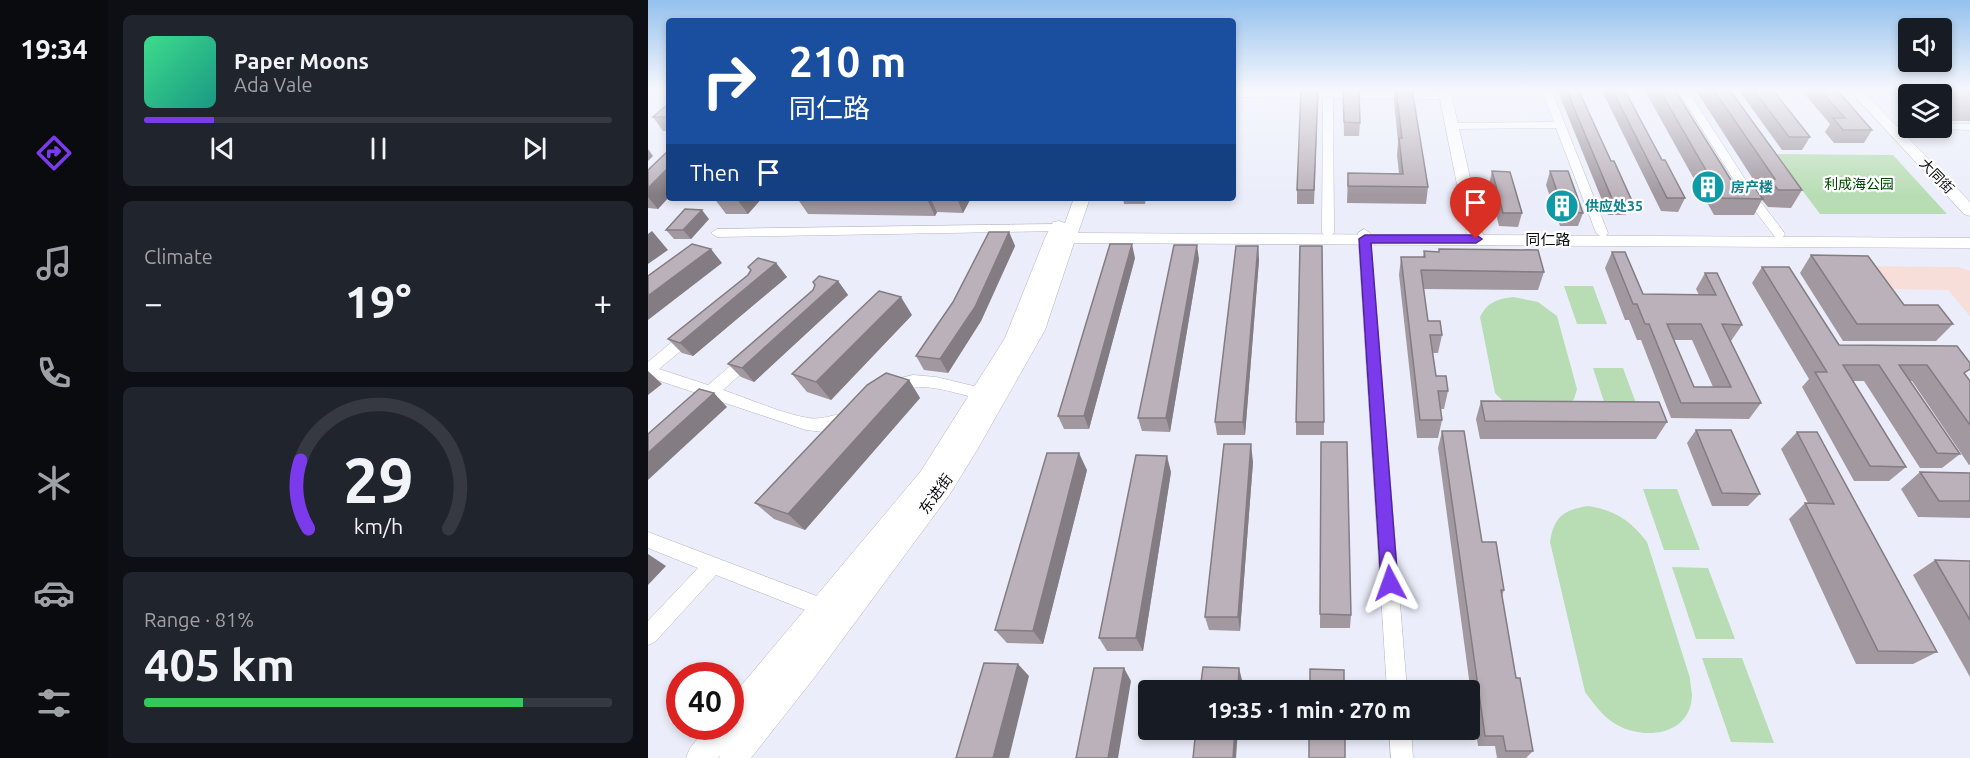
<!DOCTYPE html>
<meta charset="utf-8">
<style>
body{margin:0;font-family:Ubuntu,"Noto Sans SC",sans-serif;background:#20242c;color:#f1f3f6;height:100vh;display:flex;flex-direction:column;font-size:22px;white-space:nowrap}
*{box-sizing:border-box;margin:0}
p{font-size:20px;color:#9ea1a6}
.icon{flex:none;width:33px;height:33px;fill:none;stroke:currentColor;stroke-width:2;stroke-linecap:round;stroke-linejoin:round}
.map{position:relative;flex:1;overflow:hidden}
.details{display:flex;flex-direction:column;gap:15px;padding:15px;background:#0d0f14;width:540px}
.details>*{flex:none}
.guide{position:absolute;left:18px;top:18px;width:570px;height:183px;border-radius:6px;box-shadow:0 3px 9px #0003;background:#1a4fa0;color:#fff;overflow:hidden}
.buttons{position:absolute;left:1250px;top:18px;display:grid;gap:12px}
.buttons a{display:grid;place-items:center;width:54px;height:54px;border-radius:6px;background:#171b24;box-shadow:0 3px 9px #0003;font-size:30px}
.speed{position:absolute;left:18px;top:662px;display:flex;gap:12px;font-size:30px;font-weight:700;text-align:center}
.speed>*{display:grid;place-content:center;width:78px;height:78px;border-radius:50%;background:#171b24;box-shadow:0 3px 9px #0003;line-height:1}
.speed .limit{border:9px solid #d22;background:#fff;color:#111}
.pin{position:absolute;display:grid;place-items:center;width:51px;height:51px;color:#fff;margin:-62px -26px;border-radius:50% 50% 50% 0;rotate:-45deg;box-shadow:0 0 6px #0007}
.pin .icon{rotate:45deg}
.me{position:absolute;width:66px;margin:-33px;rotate:356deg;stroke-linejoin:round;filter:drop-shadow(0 0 4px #0008)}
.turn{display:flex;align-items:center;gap:21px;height:126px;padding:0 24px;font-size:27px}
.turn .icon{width:78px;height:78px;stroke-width:2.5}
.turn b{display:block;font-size:42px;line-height:51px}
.then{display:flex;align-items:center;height:57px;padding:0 24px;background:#0003;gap:12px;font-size:22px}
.big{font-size:45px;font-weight:700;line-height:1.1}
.details .widget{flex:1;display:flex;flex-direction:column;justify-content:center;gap:9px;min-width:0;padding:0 21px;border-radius:9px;background:#20242c}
.details .dial{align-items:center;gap:0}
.dial svg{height:156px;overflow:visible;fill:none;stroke:#363941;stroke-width:7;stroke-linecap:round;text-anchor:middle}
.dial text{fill:#f1f3f6;stroke:none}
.song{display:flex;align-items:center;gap:18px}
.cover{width:72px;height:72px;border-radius:9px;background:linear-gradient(135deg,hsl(150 70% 55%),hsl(170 70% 35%))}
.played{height:6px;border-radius:3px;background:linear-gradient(90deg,#7c3aed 15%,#363941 15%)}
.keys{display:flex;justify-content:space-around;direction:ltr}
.heat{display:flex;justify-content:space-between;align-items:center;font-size:33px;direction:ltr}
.charge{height:9px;border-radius:4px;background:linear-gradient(90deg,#34c759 81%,#363941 0)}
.trip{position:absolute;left:490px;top:680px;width:342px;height:60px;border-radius:6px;background:#171b24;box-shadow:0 3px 9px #0003;font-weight:700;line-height:60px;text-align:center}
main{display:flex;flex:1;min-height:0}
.dock{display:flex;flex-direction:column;width:108px;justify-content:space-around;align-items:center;background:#090b0e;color:#9ea1a6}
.dock .icon{width:42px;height:42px}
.dock .current{color:#7c3aed}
.dock b{font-size:27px;color:#f1f3f6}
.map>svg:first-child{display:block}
</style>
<main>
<nav class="dock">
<b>19:34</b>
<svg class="icon current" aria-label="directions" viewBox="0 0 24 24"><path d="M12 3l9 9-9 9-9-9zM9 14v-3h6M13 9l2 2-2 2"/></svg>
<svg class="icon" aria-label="music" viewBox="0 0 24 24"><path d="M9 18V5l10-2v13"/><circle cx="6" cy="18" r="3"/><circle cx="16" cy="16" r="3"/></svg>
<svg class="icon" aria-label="phone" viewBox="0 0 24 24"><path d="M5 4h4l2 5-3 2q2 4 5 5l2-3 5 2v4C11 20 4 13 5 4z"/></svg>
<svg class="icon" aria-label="climate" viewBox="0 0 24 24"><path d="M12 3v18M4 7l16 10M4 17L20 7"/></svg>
<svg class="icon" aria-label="car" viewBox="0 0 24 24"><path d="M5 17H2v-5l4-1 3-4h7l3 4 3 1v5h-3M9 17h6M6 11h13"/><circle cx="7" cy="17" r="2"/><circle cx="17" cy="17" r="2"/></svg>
<svg class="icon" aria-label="filters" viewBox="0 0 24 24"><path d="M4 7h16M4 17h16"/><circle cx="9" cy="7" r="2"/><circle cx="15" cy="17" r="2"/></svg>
</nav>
<section class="details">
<div class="widget">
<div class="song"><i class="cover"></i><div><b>Paper Moons</b><p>Ada Vale</p></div></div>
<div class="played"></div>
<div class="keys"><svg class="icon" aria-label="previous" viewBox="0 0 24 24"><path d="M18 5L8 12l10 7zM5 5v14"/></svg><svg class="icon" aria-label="pause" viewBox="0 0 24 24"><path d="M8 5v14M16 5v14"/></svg><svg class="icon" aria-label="next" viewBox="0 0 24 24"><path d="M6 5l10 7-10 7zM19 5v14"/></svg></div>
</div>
<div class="widget"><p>Climate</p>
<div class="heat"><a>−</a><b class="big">19°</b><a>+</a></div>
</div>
<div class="widget dial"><svg viewBox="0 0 100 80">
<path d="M14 69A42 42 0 1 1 86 69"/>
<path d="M14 69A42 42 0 0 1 10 34" stroke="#7c3aed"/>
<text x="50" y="56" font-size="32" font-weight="700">29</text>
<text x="50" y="72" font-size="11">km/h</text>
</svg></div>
<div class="widget"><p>Range · 81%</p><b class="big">405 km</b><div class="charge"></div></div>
</section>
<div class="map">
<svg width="1322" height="758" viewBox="0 0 1322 758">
<rect width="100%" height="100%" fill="#ebeefa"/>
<path fill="#f8ded8" d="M1212,266l98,1 12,4v45l-22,-26 -72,-1z"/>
<g fill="#b8ddb4">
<path d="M1127,154l118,1 54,59h-127z"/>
<path d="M916,286h29l14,38h-30z"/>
<path d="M865,297l25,5 19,14 20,73 -3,10 -7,8 -63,-5 -9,-9 -15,-76c7,-15 18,-18 33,-20z"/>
<path d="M945,368h30l17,46h-32z"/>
<path d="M995,489h34l23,61h-36z"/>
<path d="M940,506c27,4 43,15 59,36l43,136c0,6 2,12 2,18 -2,40 -48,44 -75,29 -14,-8 -23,-21 -32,-33l-35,-150c4,-26 14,-32 38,-36z"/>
<path d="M1024,567l36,1 27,71h-39z"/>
<path d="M1054,658h40l32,85 -43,-1z"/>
</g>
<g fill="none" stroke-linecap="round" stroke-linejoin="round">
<defs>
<g id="minor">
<path d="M893,89h10l57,144 -2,3 -4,1 -6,-4 -40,-105 -104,1 -5,-3 5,-3 102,-1z"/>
<path d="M1029,89h10l67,104 29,38 2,3 -2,3h-8l-32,-42z"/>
<path d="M585,91l212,2 5,3 -5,3 -112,-1 1,135 -6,4 -6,-4 1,-135 -90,-1z"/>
<path d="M1293,124h29v6l-33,-1 -1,-1h5z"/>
<path d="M410,224l6,4 -2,3 -345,6 -6,-4 6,-4z"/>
<path d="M716,229l6,4 37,457h-20l-29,-457z"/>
<path d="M42,330l7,5 -2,4 -36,30 49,16 36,-31h10l2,4 -2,4 -31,28c27,9 57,23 85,28 17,3 35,-8 46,-4l2,4 -2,4 -30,10 -18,-2 -93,-31 -7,3 -5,-2 -2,-6 -51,-17v-15l37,-31z"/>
<path d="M265,375l23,2 50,12 3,4 -3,4 -5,2c-19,-4 -38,-11 -58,-12 -12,-1 -27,7 -38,3l-3,-4 3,-4z"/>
<path d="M0,532l182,69 2,7 -2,7 -7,2 -107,-42 -61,67 -7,3v-24l50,-53 -50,-20z"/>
<path d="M741,729h22l2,29h-22z"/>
</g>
<g id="major">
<path d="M790,89h12l33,146 487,3v10l-896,-5 -29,87 -68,120 -27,44 -136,184 -63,80h-32l1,-3 -2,3h-32l4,-10 18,-22h22v-27l191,-228 84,-133 40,-100 8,-16 6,-1 6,2 9,-25h16l-12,35 389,2z"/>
<path d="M1200,89h13l109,113v14l-6,-2z"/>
</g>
</defs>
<use href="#minor" stroke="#b3b5c1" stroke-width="1"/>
<use href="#major" stroke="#b3b5c1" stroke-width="1"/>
<use href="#minor" fill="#fff" fill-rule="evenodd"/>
<use href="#major" fill="#fff" fill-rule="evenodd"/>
</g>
<g fill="#a198a0" fill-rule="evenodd">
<path d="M695,89l17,34 -1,13h-15z"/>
<path d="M741,89h23l16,98 -2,17 -79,-1 1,-30h51l-2,-18 1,-13 -4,-41 1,-12z"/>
<path d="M909,89h21l33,72 21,40 -6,14h-18z"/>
<path d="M953,89h23l38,71 23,38 -7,14 -17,-1z"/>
<path d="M996,89h30l57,91 30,15 1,-2 -67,-104h34l73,101 -11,18 -23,-1 -6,-7 -8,15h-40z"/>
<path d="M1090,89h34l38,48 -8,13h-20z"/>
<path d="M1156,89h32l36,41 -8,13h-30l-9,-11 5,-8 -27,-32z"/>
<path d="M1269,89h53v32h-19l-10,-9v-18h-18z"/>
<path d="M670,101l-4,103h-17v-14z"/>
<path d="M21,103v28h-6l-10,-14z"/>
<path d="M21,150v47l-11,12 -10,-1v-38z"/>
<path d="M844,171l30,42 -4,14 -19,-1 -10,-41z"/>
<path d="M902,171l33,42 -5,13h-18l-14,-41z"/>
<path d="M66,198h48l-14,16h-22z"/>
<path d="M149,198h174l-8,15 -26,-1 -2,4 -127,-2z"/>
<path d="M475,198h23l-1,6h-21z"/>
<path d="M61,219l-18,20h-17l-8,-9z"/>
<path d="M361,232l6,14 -34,75 -33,52 -24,-3 -8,-14z"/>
<path d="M610,246l1,14 -14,175h-28l-2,-13z"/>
<path d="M791,249l105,23 -6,18 -115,-1 5,32 14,14 -4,18h-5l3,23 12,15 -4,18h-4l2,11 -4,18h-21l-18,-163 2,-18h22l1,-6 15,1z"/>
<path d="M964,252l31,42 56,1 -3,-6 9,-16 37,52 -11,16h-1l31,62 -12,16 -78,-1 -30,-78h-4l-8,-20h-4l-20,-52zM1026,340h18l21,47h-19z"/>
<path d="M1163,255l93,50 49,19 -17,17h-93l-43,-68z"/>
<path d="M487,258l-46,171h-25l-6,-13z"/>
<path d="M551,259l-29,173 -28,-1 -4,-13z"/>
<path d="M128,263l11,14 -94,79 -11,-3 -14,-14 80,-64 3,-5 -3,-3z"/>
<path d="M1114,267l77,78 126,29 5,7v84h-1l-57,-84h-2l50,73 -18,14h-22l-56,-87h-11l53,86 -17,14h-35l-52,-94 7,-8 -57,-96z"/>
<path d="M190,281l10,14 -94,87 -13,-5 -13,-13 85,-74 2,-5 -2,-3z"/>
<path d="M264,315l-81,85 -24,-8 -15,-18z"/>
<path d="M261,380l11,18 -115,132 -31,-11 -19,-16z"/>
<path d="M833,401l186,21 -11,17h-176l-4,-20z"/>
<rect x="648" y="422" width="28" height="13"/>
<path d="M1048,430l64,64 -12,12h-36l-25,-63z"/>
<path d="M794,431l40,111 22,48 -2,6 14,82 17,73 -7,7h-29l-2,-12h-17l-40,-298z"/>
<path d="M1149,432l140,220 -24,12h-57l-67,-145 16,-16h3l-27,-54z"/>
<path d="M673,442l30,173 -1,13h-30z"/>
<path d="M605,462l-13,169 -31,-1 -4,-13z"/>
<path d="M439,470l-44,174 -36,-1 -12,-13z"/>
<path d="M523,472l-28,179h-36l-8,-13z"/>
<path d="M1272,472l50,1v45l-52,-1 -17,-28z"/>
<path d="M1287,560l35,1v116l-57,-102z"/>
</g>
<g fill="#837c82">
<path d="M0,149l5,7 -5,5z"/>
<path d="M21,167v30l-11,12 -10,-12v-9z"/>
<path d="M88,198h26l-14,16z"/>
<path d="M279,198h3l7,14 -2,4 -8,-17z"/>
<path d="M309,198h14l-8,15z"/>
<path d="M54,210l7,9 -18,20 -8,-9z"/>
<path d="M4,231l16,19 -20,14v-30z"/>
<path d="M361,232l6,14 -34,75 -33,52 -8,-14z"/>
<path d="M484,244l3,14 -46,171 -5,-13z"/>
<path d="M549,245l2,14 -29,173 -4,-14z"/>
<path d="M610,246l1,14 -14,175 -2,-13z"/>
<path d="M63,249l11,14 -74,57v-24z"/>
<path d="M128,263l11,14 -94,79 -13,-13z"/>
<path d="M190,281l10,14 -94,87 -12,-14z"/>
<path d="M253,297l11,18 -81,85 -15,-18z"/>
<path d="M0,371l14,13 -14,11z"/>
<path d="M261,380l11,18 -115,132 -17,-16z"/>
<path d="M66,393l13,14 -79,73v-27z"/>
<path d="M603,444l2,18 -13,169 -2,-14z"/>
<path d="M431,453l8,17 -44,174 -10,-13z"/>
<path d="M519,456l4,16 -28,179 -7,-13z"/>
<path d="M0,554l18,12 -18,19z"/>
<path d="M370,664l11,12 -20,82h-16z"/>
<path d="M476,668l7,13 -13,77h-10z"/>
<path d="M591,668l3,12 -1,10h-3z"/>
<path d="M587,729h3l-2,29h-3z"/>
</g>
<g fill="#bbb1ba" stroke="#837c82" stroke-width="1.5" fill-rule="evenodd">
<path d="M653,89h17l-4,101h-17z"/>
<path d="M695,89h16l1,34 -16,-1z"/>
<path d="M748,89h16l16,98 -80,-1v-13l55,1 -4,-36h3z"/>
<path d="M918,89h12l33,72h3l18,40h-19z"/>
<path d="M964,89h12l38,71h3l20,38h-18z"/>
<path d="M1011,89h15l57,91 19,1 13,18 -41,-1z"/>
<path d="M1065,89h16l73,101h-24l-8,-11h5z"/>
<path d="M1105,89h19l38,48h-21z"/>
<path d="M1171,89h17l36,41h-29l-10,-12h12z"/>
<path d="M1314,89h8v6z"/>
<path d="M21,103v14h-16z"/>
<path d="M21,150v17l-21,21v-18z"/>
<path d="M844,171l18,1 12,41h-19z"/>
<path d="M902,171h18l15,42 -19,-1z"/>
<path d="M231,198h48v1z"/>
<path d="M37,209l17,1 -19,20h-17z"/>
<path d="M341,232h20l-34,75 -35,52 -24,-3 37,-54z"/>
<path d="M44,244l19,5 -63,47v-20z"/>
<path d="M462,244h22l-48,172h-26z"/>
<path d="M526,245h23l-31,173h-28z"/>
<path d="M588,246h22l-15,176h-28z"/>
<path d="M652,246h22l2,176h-28z"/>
<path d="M791,249l99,1 6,22 -123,-2 7,51h12l2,14h-12l6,41h10l2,15h-10l4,29h-22l-19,-163h24l-1,-6 15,1z"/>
<path d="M964,252h13l18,42 73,1 -11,-22h12l25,52 -20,-1 39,79h-80l-32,-79h-4l-8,-20h-4zM1019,324h34l30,63h-37z"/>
<path d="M1163,255l57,1 36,49h34l15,19h-96z"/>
<path d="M110,258l18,5 -96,80 -12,-4 80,-64 3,-5 -3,-3z"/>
<path d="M1114,267h27l50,78 118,1 13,17v6l-6,4 6,8v44l-43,-60h-28l61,89 -23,-1 -58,-88h-36l63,102 -36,-1 -55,-94h12z"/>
<path d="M171,276l19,5 -96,87 -14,-4 85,-74 2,-5 -2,-3z"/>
<path d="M231,291l22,6 -85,85 -24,-8z"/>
<path d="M238,373l23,7 -121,134 -33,-11 112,-118z"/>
<path d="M51,389l15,4 -66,60v-19z"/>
<path d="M833,401l178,1 8,20 -182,-1z"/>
<path d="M1048,430h35l29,64 -38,-1z"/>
<path d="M794,431h22l18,111h14l8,48h-3l15,88h4l13,73h-27l-3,-15h-18z"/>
<path d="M1149,432h20l120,220 -59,-1 -73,-148 29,1z"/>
<path d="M673,442h26l4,173 -31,-1z"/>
<path d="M576,444h27l-13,173h-33z"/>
<path d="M399,453h32l-46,178 -38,-1z"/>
<path d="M488,455l31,1 -31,182h-37z"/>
<path d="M1272,472l50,1v28h-31z"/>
<path d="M1287,560l35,1v59z"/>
<path d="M336,663l34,1 -25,94h-37z"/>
<path d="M555,667l36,1 -1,22h-38z"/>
<path d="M446,668h30l-16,90h-32z"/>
<path d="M662,669l34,1v20h-34z"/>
<path d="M548,729h39l-2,29h-40z"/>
<rect x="661" y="729" width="36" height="29"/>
</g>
<linearGradient id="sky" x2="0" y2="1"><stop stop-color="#94c1ed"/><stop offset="0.46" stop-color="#f6f7fd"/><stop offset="1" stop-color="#f6f7fd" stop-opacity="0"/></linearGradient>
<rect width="1322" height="195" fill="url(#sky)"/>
<path fill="#7c3aed" stroke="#51269a" stroke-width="1.5" d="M717,235h111l6,4 -6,4h-105l27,340 -2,6 -6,2 -6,-2 -3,-6 -22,-344z"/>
<defs>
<symbol id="building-disc" viewBox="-11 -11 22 22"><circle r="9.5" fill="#0f9aa8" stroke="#fff"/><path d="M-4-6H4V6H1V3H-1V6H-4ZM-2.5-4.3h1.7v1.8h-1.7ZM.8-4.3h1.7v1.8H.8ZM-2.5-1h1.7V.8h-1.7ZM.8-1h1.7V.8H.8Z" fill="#fff"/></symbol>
</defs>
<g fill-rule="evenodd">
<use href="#building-disc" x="1041" y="168" width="38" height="38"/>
<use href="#building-disc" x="895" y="187" width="38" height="38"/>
</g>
<g text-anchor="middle" stroke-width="4.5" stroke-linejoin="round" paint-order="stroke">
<g font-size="14" fill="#0b0b0f" stroke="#fff">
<text transform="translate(1289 176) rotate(46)" y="5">大同街</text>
</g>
<g font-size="14" fill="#004800" stroke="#fff">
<text x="1211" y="189">利成海公园</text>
</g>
<g font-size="14" font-weight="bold" fill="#0d838f" stroke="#fff" text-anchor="start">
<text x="1083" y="192">房产楼</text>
<text x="937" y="211">供应处35</text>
</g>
<g font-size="15" fill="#0b0b0f" stroke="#fff">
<text x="900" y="245">同仁路</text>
<text transform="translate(288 494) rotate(-54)" y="5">东进街</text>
</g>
</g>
</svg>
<div class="buttons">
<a><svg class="icon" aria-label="sound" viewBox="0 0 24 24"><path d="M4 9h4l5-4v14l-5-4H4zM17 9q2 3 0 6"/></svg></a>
<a><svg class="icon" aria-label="layers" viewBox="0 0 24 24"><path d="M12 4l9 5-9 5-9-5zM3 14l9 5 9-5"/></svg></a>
</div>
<div class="speed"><div class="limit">40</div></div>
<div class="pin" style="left:828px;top:239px;background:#d93025"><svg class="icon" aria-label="arrive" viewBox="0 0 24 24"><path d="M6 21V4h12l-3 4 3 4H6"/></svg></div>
<svg class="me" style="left:742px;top:583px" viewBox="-20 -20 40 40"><path d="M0-17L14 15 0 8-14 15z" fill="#7c3aed" stroke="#fff" stroke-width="4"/></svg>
<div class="trip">19:35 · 1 min · 270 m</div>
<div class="guide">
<div class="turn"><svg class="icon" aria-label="right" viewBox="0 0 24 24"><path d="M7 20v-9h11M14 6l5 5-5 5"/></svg><div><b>210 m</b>同仁路</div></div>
<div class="then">Then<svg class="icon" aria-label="arrive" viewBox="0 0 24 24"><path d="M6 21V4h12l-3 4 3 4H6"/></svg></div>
</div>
</div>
</main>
